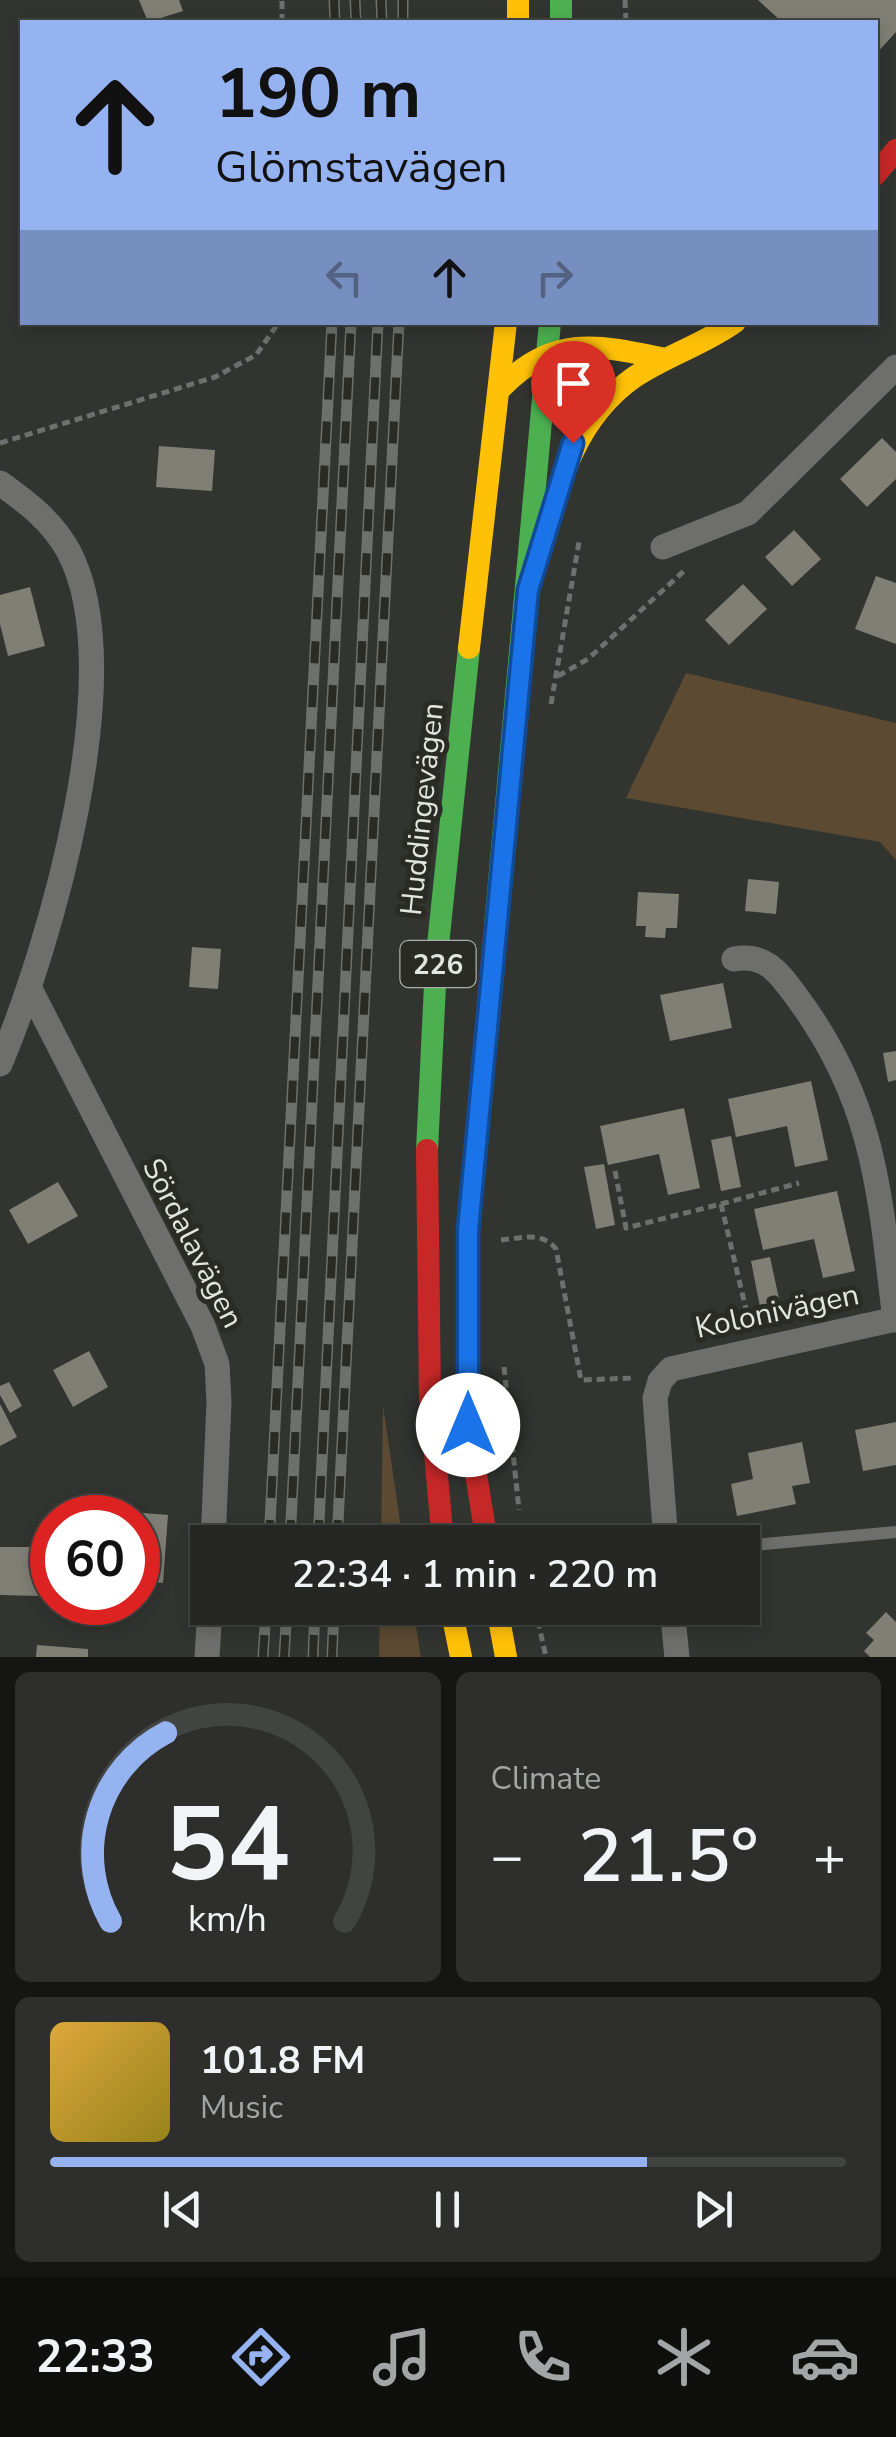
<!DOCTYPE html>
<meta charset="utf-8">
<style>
body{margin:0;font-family:"Nunito Sans",sans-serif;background:#2e2f2c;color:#f1f3f6;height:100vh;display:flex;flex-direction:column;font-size:38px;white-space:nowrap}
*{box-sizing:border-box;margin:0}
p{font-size:32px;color:#a4a5a6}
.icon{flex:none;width:55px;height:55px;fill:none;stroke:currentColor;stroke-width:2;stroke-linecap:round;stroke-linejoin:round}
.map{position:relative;height:1657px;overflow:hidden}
.drawer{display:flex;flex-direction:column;gap:15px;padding:15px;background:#151514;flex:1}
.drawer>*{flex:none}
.hud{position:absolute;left:20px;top:20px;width:858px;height:305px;border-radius:0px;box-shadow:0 5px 15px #0003,0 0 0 2px #424441;background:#95b2f1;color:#111;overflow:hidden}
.speed{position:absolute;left:30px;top:1495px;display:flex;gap:20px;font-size:50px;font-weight:700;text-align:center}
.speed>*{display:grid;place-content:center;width:130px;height:130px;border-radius:50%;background:#262724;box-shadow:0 5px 15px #0003,0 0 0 2px #424441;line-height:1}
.speed .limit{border:15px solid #d22;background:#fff;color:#111}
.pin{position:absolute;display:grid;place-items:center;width:85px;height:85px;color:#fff;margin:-102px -42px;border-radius:50% 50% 50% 0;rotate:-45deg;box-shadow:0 0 10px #0007}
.pin .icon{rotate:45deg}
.me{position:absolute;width:110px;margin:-55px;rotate:0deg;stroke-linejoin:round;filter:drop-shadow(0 0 8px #0008)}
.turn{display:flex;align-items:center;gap:35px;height:210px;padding:0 30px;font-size:45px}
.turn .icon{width:130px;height:130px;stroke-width:2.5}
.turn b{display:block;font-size:70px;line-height:85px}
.lanes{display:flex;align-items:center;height:95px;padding:0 30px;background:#0003;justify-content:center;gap:50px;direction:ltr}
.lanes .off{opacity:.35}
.big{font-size:75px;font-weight:600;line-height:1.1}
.drawer .tile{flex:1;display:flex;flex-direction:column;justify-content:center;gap:15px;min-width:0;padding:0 35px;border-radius:15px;background:#2e2f2c}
.drawer .dial{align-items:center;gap:0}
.dial svg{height:260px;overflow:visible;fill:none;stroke:#424441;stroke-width:7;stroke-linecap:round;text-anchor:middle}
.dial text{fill:#f1f3f6;stroke:none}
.song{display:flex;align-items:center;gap:30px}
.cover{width:120px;height:120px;border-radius:15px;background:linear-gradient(135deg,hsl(40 70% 55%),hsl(50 70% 35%))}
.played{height:10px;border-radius:5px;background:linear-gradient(90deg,#95b2f1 75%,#424441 75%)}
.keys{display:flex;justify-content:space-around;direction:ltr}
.heat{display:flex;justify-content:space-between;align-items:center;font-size:55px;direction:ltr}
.drawer .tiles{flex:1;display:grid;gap:15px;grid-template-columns:1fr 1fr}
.tile:last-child{grid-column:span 2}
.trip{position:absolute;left:190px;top:1525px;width:570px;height:100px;border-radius:0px;background:#262724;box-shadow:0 5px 15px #0003,0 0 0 2px #424441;font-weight:600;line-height:100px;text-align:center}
.tab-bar{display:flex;height:160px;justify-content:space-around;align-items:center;background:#0f100e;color:#a4a5a6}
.tab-bar .icon{width:70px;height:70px}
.tab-bar .active{color:#95b2f1}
.tab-bar b{font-size:45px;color:#f1f3f6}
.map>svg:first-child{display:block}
</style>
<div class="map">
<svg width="896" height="1657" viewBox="0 0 896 1657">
<rect width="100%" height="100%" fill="#323430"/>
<g fill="#5c4a32">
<path d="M686,673l210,50v137l-16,-18 -254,-44z"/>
<path d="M383,1405l20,137h-22z"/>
<path d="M380,1608h33l8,49h-42z"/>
</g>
<g fill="#7f7f76">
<path d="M139,0h40l4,11 -35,11z"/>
<path d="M758,0h138v32l-21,23v-33h-93z"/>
<path d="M882,438l14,14v27l-29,28 -27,-28z"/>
<path d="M159,446l56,4 -3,41 -56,-4z"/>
<path d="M794,530l27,29 -29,27 -27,-29z"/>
<path d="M876,576l20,7v61l-41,-15z"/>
<path d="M743,584l24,25 -38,36 -24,-25z"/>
<path d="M30,587l15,59 -37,10 -8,-32v-29z"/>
<path d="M748,879l31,3 -3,32 -31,-3z"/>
<path d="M638,892l41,2 -2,34h-11l-1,10 -20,-1 1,-11h-10z"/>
<path d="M192,947l29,2 -3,40 -29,-2z"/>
<path d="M723,983l9,45 -62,13 -10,-46z"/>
<path d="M896,1051v29l-8,2 -5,-29z"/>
<path d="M811,1081l17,79 -33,7 -8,-41 -51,11 -8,-38z"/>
<path d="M684,1108l16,80 -32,7 -9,-41 -51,11 -8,-39z"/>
<path d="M731,1136l10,51 -20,4 -10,-51z"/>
<path d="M604,1164l11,61 -19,4 -12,-62z"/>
<path d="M58,1182l20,34 -50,28 -19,-34z"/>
<path d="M837,1191l18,80 -32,7 -9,-39 -51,11 -9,-41z"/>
<path d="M770,1257l11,51 -20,4 -10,-51z"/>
<path d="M89,1351l19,36 -35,20 -20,-37z"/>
<path d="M9,1382l13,24 -12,7 -10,-18v-9z"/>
<path d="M0,1404l17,33 -17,9z"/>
<path d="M896,1422v43l-33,6 -8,-41z"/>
<path d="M802,1442l8,41 -18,3 4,18 -59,12 -6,-32 22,-5 -5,-26z"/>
<path d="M120,1511l48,4 -5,68 -25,-2v-63h-19z"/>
<path d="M0,1547h40v49l-40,-1z"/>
<path d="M886,1612l10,10v35h-26l-6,-6 10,-11 -8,-7z"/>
<path d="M37,1645l51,4v8h-52z"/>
</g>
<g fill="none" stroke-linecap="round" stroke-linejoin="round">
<g stroke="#6e706d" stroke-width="5" stroke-dasharray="8 5" stroke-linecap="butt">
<path d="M625,0l1,22"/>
<path d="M282,22v-22"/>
<path d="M0,443l215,-66 41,-22 23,-33"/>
<path d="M558,676l30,-17 98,-90"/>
<path d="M551,704l28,-162"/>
<path d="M615,1171l11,57 95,-24 29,122"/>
<path d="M721,1204l78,-21"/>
<path d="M501,1240c21,-2 41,-9 55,9l25,131 53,-2"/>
<path d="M504,1367l15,143"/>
<path d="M535,1608l11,49"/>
</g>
<path stroke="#6e6f6c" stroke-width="12" d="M742,1546l154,-14"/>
<g stroke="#6e6f6c" stroke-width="25">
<path d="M0,483c28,20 53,39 69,69 62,119 -19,394 -69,512"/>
<path d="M663,547l85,-34 148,-146"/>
<path d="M734,959c34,-6 47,17 65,41 77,105 81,197 96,320"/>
<path d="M31,991l172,335 14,38 2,38 -6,140"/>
<path d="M666,1542l-11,-144 5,-17 11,-12 225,-50"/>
<path d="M672,1608l5,49"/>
<path d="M207,1657l3,-49"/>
</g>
<g stroke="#4caf50" stroke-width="22">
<path d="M561,0v22"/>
<path d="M495,926l55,-604"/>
<path d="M427,1150l9,-186 33,-316"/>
</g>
<g stroke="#ffc107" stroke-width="22">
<path d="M518,0v22"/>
<path d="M502,387c52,-53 97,-42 163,-28"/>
<path d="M537,560c20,-68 34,-138 96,-182 32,-22 70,-33 102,-56"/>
<path d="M469,648l37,-326"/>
<path d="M451,1608l10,49"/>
<path d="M497,1608l9,49"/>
</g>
<g stroke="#c62828" stroke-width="22">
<path d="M875,175l21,-25"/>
<path d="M427,1150l3,248 13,144"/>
<path d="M487,1542l-19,-117 -1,-194 28,-305"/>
</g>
<defs>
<g id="rail">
<path d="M334,0l1,22"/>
<path d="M355,0l1,22"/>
<path d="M381,0l1,22"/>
<path d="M403,0v22"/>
<path d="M269,1542l63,-1220"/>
<path d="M290,1542l61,-1220"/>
<path d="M318,1542l60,-1220"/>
<path d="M337,1542l62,-1220"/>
<path d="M263,1657l3,-49"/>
<path d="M284,1657l3,-49"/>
<path d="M313,1657l2,-49"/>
<path d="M332,1657l2,-49"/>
</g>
</defs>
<use href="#rail" stroke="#6e706c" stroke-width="11"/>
<use href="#rail" stroke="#292b24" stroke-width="8" stroke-dasharray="22" stroke-linecap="butt"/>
</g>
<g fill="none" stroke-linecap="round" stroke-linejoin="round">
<defs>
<path id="route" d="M468,1425v-195l60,-640 45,-147"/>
</defs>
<use href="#route" stroke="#114b97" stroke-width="25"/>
<use href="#route" stroke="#1a73e8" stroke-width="18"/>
</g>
<g text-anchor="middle" stroke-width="10" stroke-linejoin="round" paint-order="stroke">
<rect fill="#292b24" stroke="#abada8" stroke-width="2.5" x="400.5" y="941" width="75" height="46" rx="8"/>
<g font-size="28" font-weight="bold" fill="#e3e5e0">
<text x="438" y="974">226</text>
</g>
<g font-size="30" fill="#e3e5e0" stroke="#292b24">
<text transform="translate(422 809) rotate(-84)" y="10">Huddingevägen</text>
<text transform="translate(193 1243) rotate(63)" y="10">Sördalavägen</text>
<text transform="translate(777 1311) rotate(-12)" y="10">Kolonivägen</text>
</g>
</g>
</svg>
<div class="speed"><div class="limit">60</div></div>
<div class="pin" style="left:573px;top:443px;background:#d93025"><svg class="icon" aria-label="arrive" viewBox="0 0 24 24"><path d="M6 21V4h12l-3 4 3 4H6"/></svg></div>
<svg class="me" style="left:468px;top:1425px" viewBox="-20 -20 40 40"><circle r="19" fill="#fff"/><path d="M0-13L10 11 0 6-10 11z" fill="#1a73e8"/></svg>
<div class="trip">22:34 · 1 min · 220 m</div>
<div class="hud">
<div class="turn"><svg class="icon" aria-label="ahead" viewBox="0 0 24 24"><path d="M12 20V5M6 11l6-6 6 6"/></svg><div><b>190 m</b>Glömstavägen</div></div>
<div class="lanes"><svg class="icon off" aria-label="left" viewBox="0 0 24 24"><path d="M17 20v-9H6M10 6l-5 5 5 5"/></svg><svg class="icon" aria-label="ahead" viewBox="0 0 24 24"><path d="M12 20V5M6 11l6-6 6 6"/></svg><svg class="icon off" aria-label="right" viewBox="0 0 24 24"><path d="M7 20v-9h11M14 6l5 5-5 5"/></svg></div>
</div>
</div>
<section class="drawer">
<div class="tiles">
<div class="tile dial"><svg viewBox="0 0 100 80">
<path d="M14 69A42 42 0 1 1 86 69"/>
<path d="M14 69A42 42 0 0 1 31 11" stroke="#95b2f1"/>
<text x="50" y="56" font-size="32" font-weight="700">54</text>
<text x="50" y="72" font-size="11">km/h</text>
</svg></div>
<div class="tile"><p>Climate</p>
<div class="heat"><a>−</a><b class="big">21.5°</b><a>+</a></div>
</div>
<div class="tile">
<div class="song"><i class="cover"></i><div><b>101.8 FM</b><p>Music</p></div></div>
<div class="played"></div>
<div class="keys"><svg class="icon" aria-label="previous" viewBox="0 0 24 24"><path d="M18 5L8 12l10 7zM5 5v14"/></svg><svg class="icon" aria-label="pause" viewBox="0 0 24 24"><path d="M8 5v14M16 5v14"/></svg><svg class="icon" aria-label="next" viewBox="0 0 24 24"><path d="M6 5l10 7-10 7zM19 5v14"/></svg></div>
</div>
</div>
</section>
<nav class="tab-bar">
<b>22:33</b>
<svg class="icon active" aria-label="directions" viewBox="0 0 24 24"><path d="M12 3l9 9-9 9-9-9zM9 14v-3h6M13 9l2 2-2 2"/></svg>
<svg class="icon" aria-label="music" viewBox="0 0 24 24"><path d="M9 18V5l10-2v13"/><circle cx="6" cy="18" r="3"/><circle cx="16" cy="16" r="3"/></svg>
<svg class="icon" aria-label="phone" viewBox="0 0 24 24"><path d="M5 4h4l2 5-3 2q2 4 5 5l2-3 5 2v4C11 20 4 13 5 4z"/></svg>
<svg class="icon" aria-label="climate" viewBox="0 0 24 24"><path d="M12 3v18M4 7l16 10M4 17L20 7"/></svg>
<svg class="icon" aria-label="car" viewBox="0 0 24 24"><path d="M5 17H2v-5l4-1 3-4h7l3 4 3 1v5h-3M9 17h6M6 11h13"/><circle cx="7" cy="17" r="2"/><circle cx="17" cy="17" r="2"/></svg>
</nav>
